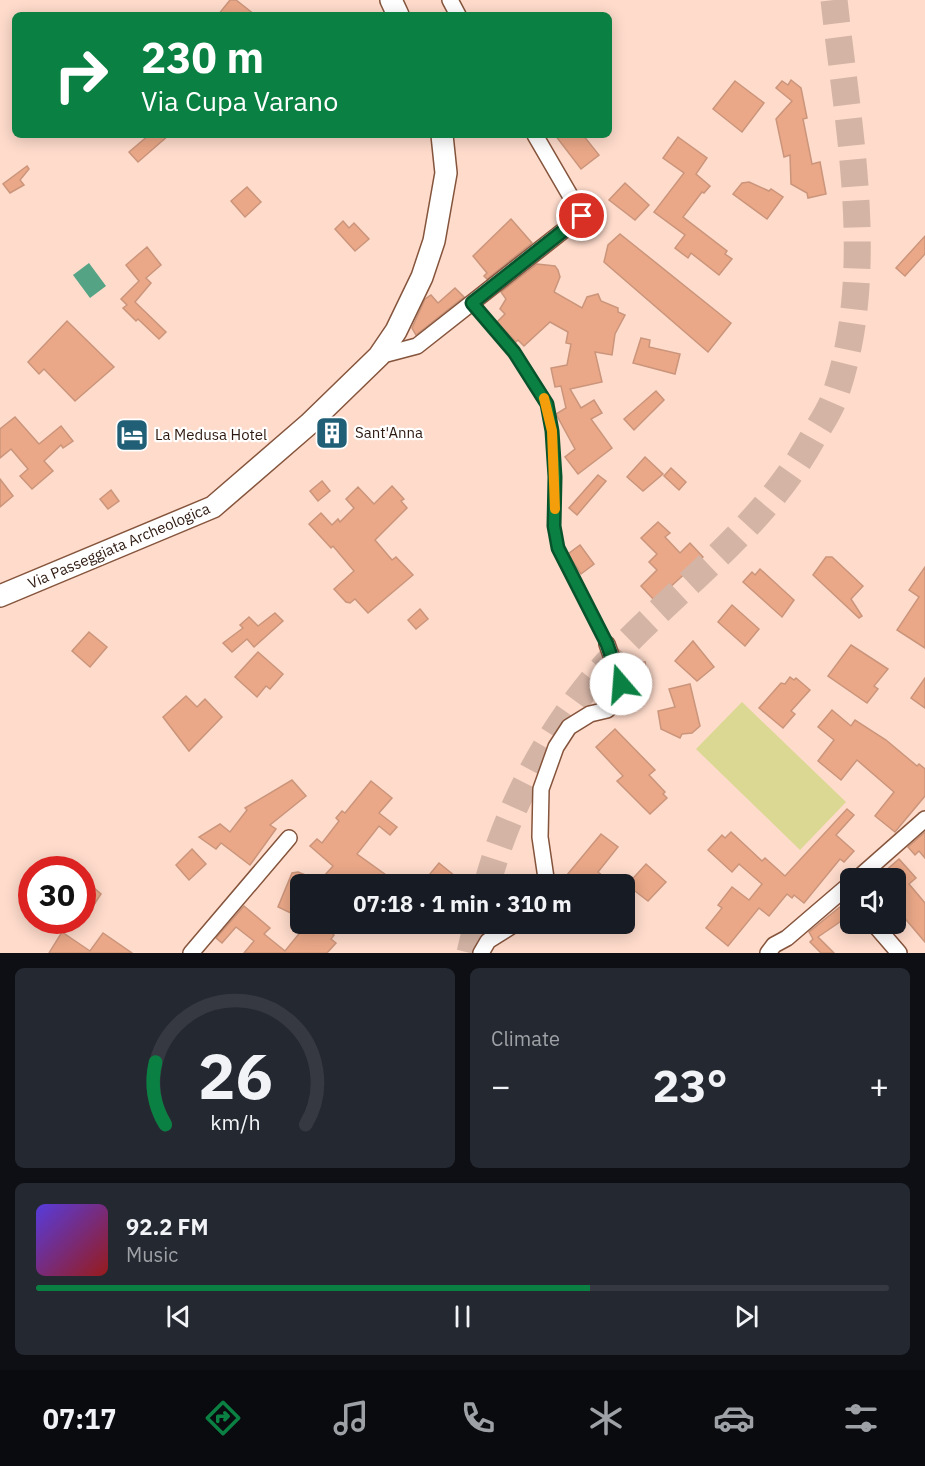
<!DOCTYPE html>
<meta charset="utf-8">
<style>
body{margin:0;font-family:"IBM Plex Sans",sans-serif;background:#242831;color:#f1f3f6;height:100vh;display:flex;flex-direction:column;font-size:22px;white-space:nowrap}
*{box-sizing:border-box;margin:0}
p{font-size:20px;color:#9ea1a6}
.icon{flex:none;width:33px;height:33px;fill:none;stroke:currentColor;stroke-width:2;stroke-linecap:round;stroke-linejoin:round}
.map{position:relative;height:953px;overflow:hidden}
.drawer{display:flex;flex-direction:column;gap:15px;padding:15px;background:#0d0f14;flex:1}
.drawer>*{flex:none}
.hud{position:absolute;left:12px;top:12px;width:600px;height:126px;border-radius:9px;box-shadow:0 3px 15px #0003;background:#0b8043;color:#fff;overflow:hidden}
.tools{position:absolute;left:840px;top:868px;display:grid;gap:12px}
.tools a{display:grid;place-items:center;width:66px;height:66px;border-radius:9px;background:#171b24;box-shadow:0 3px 15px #0003;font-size:30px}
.speed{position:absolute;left:18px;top:856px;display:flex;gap:12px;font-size:30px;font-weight:700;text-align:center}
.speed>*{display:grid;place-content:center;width:78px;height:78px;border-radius:50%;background:#171b24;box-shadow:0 3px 15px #0003;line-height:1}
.speed .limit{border:9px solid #d22;background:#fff;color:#111}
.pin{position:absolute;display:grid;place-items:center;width:51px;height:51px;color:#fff;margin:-26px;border:3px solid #fff;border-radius:50%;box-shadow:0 2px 6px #0007}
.me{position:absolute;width:66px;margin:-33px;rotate:342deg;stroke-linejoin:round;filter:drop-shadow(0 0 4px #0008)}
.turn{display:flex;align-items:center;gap:21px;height:126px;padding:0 30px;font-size:27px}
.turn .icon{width:78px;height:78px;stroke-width:2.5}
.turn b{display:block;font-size:42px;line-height:51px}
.big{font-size:45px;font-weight:800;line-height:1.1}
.drawer .tile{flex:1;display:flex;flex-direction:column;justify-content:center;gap:9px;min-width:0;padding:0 21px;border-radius:9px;background:#242831}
.drawer .dial{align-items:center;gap:0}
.dial svg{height:156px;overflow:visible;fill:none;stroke:#363941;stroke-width:7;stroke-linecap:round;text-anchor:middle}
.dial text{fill:#f1f3f6;stroke:none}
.song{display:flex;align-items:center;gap:18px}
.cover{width:72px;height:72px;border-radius:9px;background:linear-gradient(135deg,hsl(250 70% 55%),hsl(0 70% 35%))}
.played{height:6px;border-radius:3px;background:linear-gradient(90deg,#0b8043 65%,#363941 65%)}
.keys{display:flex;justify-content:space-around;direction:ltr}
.heat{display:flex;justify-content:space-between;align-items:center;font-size:33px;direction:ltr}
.drawer .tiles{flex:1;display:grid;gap:15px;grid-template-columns:1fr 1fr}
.tile:last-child{grid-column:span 2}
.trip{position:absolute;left:290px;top:874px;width:345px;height:60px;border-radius:9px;background:#171b24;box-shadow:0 3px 15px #0003;font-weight:800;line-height:60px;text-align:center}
.menu{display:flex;height:96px;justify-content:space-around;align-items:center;background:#090b0e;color:#9ea1a6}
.menu .icon{width:42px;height:42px}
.menu .selected{color:#0b8043}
.menu b{font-size:27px;color:#f1f3f6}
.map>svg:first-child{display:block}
</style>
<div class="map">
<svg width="925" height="953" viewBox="0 0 925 953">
<rect width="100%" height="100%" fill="#fedbcb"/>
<path fill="#dad893" d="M742,702l104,100 -46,48 -104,-101z"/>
<path fill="#55a385" d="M89,263l17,23 -16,12 -17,-23z"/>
<g fill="#eaa888" stroke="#cb957b" stroke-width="1.5">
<path d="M230,0h6l19,15h-37z"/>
<path d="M791,80l10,8 6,30 -4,1 9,45 8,-2 6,32 -18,4 -1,-5 -16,-9 -1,-29 -6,2 -8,-38 16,-18 -16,-13 6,-7 6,4z"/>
<path d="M735,81l29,22 -22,29 -29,-23z"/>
<path d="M149,135h20l-31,27 -9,-10z"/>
<path d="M555,135h28l16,20 -18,14z"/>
<path d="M678,137l29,21 -11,16 14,12 -6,7 -2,-1 -19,25 44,34 -2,3 7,5 -13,16 -28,-22 -3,5 -13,-10 10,-13 -31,-23 30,-39 -21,-15z"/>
<path d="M27,166l2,3 -9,11 4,5 -14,8 -7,-9z"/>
<path d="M749,182l20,9 2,-2 12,8 -16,22 -34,-25 9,-11z"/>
<path d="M625,183l24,22 -14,15 -26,-20z"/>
<path d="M247,187l14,15 -16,15 -14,-16z"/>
<path d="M511,219l21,24 -45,36 -3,-3 3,-3 -14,-17z"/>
<path d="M343,221l6,7 5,-5 15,16 -14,12 -20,-22z"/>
<path d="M620,234l111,89 -23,29 -104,-90 4,-17z"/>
<path d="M925,236v18l-20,22 -9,-8z"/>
<path d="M147,247l14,18 -15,13 5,5 -16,19 31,30 -7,7 -21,-20 -2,2 -13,-13 4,-3 -6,-6 18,-18 -13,-16z"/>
<path d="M537,264l18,2 3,4 2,7 -6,15 28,16 5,-11 11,-3 3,7 17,7v4l7,3 -10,19 -3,21 -17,-3 7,30 -32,7 11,19 13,-8 8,13 -11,6 21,29 -34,26 -13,-17 10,-8 -19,-35 10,-6 -5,-22 -6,1 -4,-19 16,-3 4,-21 -5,-1 2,-11 -18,-10 -26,24 -6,-6 -2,2 -19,-20 8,-8 -5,-5 6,-10 -5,-7z"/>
<path d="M455,288l9,9 -48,38 -4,-7 13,-29 6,-4 7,8z"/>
<path d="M67,321l47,46 -39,34 -31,-32 -5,5 -11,-12z"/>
<path d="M641,338l9,2 -1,7 31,7 -5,20 -42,-11z"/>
<path d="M656,391l8,9 -30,30 -10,-11z"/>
<path d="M15,417l24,27 22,-18 12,15 -10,7 -2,-3 -17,16 9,10 -21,18 -12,-13 8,-7 -17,-20 -11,9v-29z"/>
<path d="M345,422l-7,18 -7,4 -11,-12 8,-8 6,6z"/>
<path d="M645,457l18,17 -20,17 -16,-14z"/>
<path d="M671,468l15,14 -7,8 -15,-14z"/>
<path d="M598,475l8,6 -29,34 -8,-7z"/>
<path d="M0,479l13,17 -13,11z"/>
<path d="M322,481l8,10 -12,10 -8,-10z"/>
<path d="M392,486l12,13 -3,2 6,7 -32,32 17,20 4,-3 17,18 -45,38 -13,-14 -5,4 -4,-1 -12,-13 20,-18 -21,-25 -2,2 -22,-24 12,-11 11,12 6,-6 2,3 14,-14 -8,-9 12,-12 16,17z"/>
<path d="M111,490l8,11 -11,8 -8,-10z"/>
<path d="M658,522l12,11 -5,4 15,16 10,-10 13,14 -48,44 -14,-15 16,-16 -8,-8 8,-8 -16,-16z"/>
<path d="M580,545l14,19 -13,10 -13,-20z"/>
<path d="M826,557h6l31,29 -12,13 11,17 -3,2 -46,-43z"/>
<path d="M925,567v81l-28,-18 22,-33 -10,-7z"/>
<path d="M760,569l34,31 -12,17 -39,-35 9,-10 3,3z"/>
<path d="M732,605l27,24 -14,17 -27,-24z"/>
<path d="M420,609l8,10 -12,10 -8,-9z"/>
<path d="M275,613l8,8 -29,26 -7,-8 -15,13 -9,-9 20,-15 -3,-3 9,-8 9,9z"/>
<path d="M89,632l18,15 -17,20 -18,-16z"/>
<path d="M693,641l21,26 -17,14 -22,-20z"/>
<path d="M851,645l37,24 -14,17 4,3 -11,14 -39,-27z"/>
<path d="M258,652l25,22 -13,15 -4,-3 -9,11 -22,-20z"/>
<path d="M645,662l5,27 -18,6 -6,-29z"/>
<path d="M790,677l4,3 2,-2 14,12 -19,21 4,3 -12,14 -24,-20 22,-25 4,1z"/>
<path d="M925,678v30l-14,-10z"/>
<path d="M690,684l10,42 -8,7 -10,1 -2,4 -19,-9 -3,-18 17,-4 -6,-18z"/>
<path d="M186,696l11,11 8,-8 17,18 -33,34 -26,-34z"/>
<path d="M832,710l19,16 4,-6 31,20 31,26 2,-2 6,5v27l-30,36 -20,-16 19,-24 -37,-32 -16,20 -23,-19 16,-21 -16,-13z"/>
<path d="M615,729l40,41 -6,5 16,17 -2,2 4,4 -17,16 -33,-33 6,-5 -27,-29z"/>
<path d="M292,780l14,16 -36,29 6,4 -26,36 -29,-22 -5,6 -17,-12 21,-13 10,8 17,-22 -2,-2z"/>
<path d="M371,781l21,17 -13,15 18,14 -7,8 -11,-9 -22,28 29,21 -7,10h-41l-13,-10 8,-9 -23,-20 7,-7 5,4 17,-22 -3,-3 6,-7 3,2z"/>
<path d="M847,809l7,6 -18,20 18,16 -10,11 -4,-3 -36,44 -10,-8 -2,3 -5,-4 -18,22 -10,-8 -31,38 -22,-18 16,-20 -4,-3 14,-18 17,13 13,-16 -23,-20 -7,8 -24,-22 14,-15 3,3 6,-6 31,29 3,-3 20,18z"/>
<path d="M925,832v26l-6,-7 -4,4 -7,-8z"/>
<path d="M601,834l17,13 -20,25 16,13h-35l-12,-10z"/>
<path d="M192,849l14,15 -17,16 -13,-15z"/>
<path d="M899,859l17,19 -7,6 16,19v39l-29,-34v-29h-20z"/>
<path d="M439,863l27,22h-23l-13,-11z"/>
<path d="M646,864l20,18 -18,19 -21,-16z"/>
<path d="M298,872l32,13h-30v25l-3,6 -19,-9 14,-34z"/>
<path d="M93,887l8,7 -11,17 -8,-9z"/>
<path d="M845,903l5,12 -32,22 16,16h-13l-11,-11 3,-3 -4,-7z"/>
<path d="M244,906l26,22 -6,6 21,17 22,-27h5l11,9 4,-4 7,6 -3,4 5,4 -9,10h-83l10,-12 -18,-14 -14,16 -6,-5z"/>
<path d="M62,932l28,19 13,-18 29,20h-83z"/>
</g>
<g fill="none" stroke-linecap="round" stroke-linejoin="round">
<g stroke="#d4b4a5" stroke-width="27" stroke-dasharray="27 14" stroke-linecap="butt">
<path d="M487,885c23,-87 71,-171 133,-236 68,-69 146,-126 193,-212 7,-12 15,-24 20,-36 46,-124 15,-272 1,-401"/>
<path d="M470,953l7,-29"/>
</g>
<defs>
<path id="lane" d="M472,302l42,50 33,52 5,27 3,46 -1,49 4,22 49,96"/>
<g id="street">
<path d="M450,0l8,15"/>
<path d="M379,356l38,-10 165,-130 -47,-81"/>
<path d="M857,879l68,-60"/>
<path d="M547,885l-7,-48 1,-48 15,-42 13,-20 21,-13 17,-4 12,-11 2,-15 -14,-40"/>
<path d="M874,924l25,29"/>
<path d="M191,953l98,-115"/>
<path d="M481,953l7,-12 27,-17"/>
<path d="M768,953l6,-8 13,-7 63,-54"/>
</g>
<g id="secondary">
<path d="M391,0l7,15"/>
<path d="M0,596l213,-89 96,-83 70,-68 17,-25 26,-54 12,-36 12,-68 -4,-38"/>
</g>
</defs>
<use href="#lane" stroke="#85543c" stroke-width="10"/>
<use href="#street" stroke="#85543c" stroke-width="18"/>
<use href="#secondary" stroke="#85543c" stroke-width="24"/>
<use href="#lane" stroke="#fff" stroke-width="8"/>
<use href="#street" stroke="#fff" stroke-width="15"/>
<use href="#secondary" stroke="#fff" stroke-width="21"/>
</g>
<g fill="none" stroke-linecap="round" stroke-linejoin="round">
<defs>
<path id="route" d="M582,216l-110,87 42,49 33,52 5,27 3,46 -1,49 4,22 49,96 14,40"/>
</defs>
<use href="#route" stroke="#07532c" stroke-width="15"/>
<use href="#route" stroke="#0b8043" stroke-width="10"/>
<path stroke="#f59e0b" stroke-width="10" d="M544,398l8,33 3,78"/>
</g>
<defs>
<symbol id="building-square" viewBox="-11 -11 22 22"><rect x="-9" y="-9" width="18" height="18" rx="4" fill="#215f76" stroke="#fff"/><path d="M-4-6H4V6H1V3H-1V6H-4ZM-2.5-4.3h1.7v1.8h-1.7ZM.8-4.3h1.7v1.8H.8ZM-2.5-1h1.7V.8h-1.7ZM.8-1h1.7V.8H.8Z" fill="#fff"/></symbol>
<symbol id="hotel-square" viewBox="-11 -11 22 22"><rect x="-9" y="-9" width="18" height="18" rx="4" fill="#215f76" stroke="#fff"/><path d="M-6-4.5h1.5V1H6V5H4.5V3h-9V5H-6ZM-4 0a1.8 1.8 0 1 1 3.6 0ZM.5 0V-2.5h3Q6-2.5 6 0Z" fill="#fff"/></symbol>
</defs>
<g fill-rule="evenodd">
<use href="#building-square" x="313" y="414" width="38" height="38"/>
<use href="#hotel-square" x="113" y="416" width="38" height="38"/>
</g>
<g text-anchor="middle" stroke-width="4.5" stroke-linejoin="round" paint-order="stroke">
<g font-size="15" fill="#2d190f" stroke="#fff" text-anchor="start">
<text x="355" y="438">Sant'Anna</text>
<text x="155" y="440">La Medusa Hotel</text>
</g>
<g font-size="15" fill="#2d190f" stroke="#fff">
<text transform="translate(119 546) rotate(-23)" y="5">Via Passeggiata Archeologica</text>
</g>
</g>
</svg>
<div class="tools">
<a><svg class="icon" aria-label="sound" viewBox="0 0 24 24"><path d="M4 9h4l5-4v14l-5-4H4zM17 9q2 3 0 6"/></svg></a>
</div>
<div class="speed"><div class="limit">30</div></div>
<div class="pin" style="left:582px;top:216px;background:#d93025"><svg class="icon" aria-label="arrive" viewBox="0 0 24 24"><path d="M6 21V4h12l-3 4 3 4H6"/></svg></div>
<svg class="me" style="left:621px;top:684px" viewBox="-20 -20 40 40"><circle r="19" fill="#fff"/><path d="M0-13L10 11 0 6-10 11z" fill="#0b8043"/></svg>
<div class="trip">07:18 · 1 min · 310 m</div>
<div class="hud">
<div class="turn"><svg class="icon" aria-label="right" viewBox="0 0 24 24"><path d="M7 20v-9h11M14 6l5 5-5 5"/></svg><div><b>230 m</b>Via Cupa Varano</div></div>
</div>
</div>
<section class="drawer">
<div class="tiles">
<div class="tile dial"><svg viewBox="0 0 100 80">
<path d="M14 69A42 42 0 1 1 86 69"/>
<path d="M14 69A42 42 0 0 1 9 37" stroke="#0b8043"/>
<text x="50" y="56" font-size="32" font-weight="700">26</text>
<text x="50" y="72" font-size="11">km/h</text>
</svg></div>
<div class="tile"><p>Climate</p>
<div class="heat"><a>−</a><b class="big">23°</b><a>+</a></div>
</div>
<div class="tile">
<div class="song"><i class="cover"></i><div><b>92.2 FM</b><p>Music</p></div></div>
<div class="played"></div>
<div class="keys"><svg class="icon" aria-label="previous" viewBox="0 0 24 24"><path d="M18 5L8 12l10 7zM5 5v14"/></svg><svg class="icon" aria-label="pause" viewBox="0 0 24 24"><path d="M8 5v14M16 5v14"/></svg><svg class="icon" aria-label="next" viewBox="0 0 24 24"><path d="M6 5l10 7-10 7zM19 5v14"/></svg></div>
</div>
</div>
</section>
<nav class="menu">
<b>07:17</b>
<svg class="icon selected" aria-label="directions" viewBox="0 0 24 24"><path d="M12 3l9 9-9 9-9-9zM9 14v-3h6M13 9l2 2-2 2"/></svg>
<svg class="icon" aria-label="music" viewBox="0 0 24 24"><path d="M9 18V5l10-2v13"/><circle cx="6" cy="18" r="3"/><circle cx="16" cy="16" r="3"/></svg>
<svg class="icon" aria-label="phone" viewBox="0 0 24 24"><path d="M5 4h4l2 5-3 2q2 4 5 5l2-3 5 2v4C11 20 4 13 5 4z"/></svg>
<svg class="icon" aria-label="climate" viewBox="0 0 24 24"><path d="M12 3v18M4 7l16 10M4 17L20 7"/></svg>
<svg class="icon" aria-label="car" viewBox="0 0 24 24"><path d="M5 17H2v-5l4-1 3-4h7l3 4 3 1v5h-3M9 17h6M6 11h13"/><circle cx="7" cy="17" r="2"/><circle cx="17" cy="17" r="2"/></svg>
<svg class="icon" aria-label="filters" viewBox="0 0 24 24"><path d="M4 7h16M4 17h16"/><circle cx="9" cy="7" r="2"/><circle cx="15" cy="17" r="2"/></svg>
</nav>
